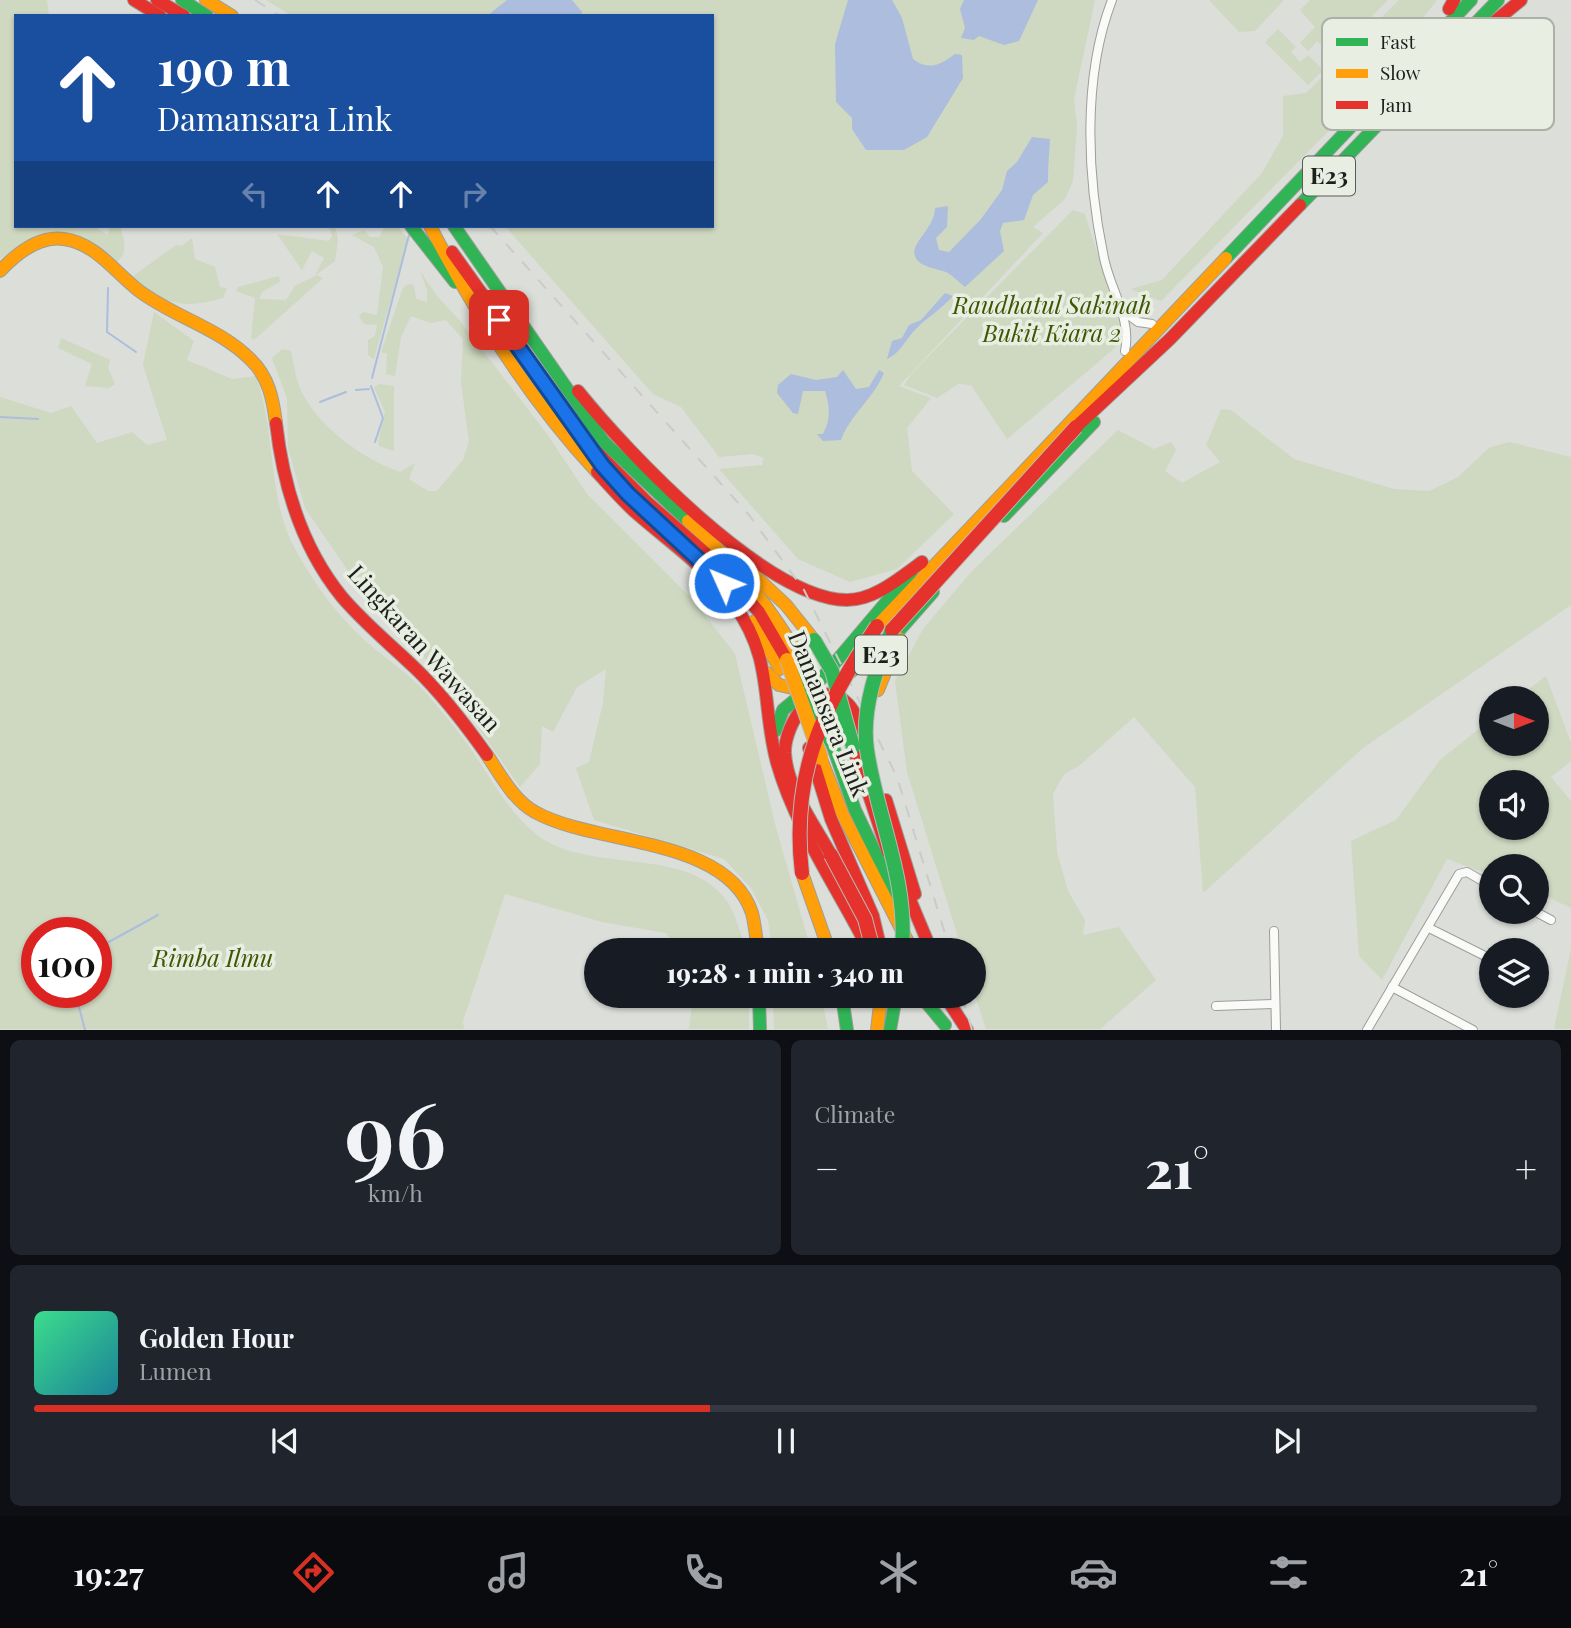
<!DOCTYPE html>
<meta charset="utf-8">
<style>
body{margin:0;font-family:"Playfair Display",serif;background:#20242c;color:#f1f3f6;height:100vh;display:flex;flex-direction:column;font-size:26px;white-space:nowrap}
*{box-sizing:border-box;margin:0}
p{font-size:23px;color:#9ea1a6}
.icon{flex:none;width:38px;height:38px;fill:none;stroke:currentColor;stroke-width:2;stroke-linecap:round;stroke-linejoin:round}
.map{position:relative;height:1030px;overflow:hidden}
.drawer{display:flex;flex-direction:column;gap:10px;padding:10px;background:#0d0f14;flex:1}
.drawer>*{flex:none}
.hud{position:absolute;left:14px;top:14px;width:700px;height:214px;border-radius:0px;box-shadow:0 2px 5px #0004;background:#1a4fa0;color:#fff;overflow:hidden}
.needle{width:46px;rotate:90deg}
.fabs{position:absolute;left:1479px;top:686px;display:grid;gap:14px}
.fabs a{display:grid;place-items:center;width:70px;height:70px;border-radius:50%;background:#171b24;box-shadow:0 2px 5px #0004;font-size:35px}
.speed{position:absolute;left:21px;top:917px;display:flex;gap:14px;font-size:35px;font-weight:700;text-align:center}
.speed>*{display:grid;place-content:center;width:91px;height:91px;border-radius:50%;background:#171b24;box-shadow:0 2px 5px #0004;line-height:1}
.speed .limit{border:10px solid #d22;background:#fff;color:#111}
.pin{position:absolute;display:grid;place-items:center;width:60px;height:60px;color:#fff;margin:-30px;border-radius:14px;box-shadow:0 4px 10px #0006}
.me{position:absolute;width:77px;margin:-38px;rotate:314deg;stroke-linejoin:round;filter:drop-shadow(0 0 5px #0008)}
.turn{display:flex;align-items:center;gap:24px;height:147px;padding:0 28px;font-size:32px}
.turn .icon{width:91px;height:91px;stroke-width:2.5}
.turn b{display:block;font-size:49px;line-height:60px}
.lanes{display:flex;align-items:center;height:66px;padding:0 28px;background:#0003;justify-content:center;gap:35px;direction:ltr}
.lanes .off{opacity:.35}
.big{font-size:52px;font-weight:800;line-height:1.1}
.drawer .widget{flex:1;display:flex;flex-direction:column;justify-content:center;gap:10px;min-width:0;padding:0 24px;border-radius:10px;background:#20242c}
.drawer .dial{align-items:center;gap:0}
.dial b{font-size:91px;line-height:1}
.song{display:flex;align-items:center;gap:21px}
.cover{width:84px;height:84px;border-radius:10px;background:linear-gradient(135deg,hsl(150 70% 55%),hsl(190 70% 35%))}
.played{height:7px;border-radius:4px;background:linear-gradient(90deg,#d93025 45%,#363941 45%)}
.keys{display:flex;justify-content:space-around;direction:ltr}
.heat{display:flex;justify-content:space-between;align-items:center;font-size:38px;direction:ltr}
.drawer .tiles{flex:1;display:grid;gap:10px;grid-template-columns:1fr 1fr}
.widget:last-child{grid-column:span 2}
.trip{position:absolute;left:584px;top:938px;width:402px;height:70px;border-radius:35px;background:#171b24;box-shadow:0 2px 5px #0004;font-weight:800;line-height:70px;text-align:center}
.menu{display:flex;height:112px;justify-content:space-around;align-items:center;background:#090b0e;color:#9ea1a6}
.menu .icon{width:49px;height:49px}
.menu .current{color:#d93025}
.menu b{font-size:32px;color:#f1f3f6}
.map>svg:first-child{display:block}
</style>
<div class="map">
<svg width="1571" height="1030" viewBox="0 0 1571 1030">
<rect width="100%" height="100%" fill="#dcded9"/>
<g fill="#cfd8c1" fill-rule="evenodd">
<path d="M0,0h47l2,16h-33v210h77l15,9 2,-9h10c4,14 9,25 -3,36 -46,-35 -69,-40 -117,-3z"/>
<path d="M266,0h829l-21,99 3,27 -4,55 -8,18 -32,28 10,6 -144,153 32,12 -24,30 5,43 42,43 -57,55 -47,13 -52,-23 -79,-90 43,-4 2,-7 -11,-4 -34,3 -38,-50 -28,-13 -148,-168h207v-210h-420z"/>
<path d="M1209,0h75l-29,31 -16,1z"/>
<path d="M1310,0h78l-43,43 -11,-11 -14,12 -3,-3 -9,10 -8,-8 15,-16 -15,-17z"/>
<path d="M1399,0h38l-83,105 -193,196 -30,-12 31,-9 100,-107 21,-37v-40l23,-3z"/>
<path d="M1278,29l18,18 -5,5 9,10 8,-7 15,15 -15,15 -43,-43z"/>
<path d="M1073,210l12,4 38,121 -7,12 -109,92 -36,-54 -13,-1 -21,14 -33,-13 8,-12z"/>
<path d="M329,226l7,3 2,11 -3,21 -19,14 7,3 -69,62 -3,-2 4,-40 -19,-7 2,-4 41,-11 1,6 -18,10 -3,7 27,1 9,-14 20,-10 9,-18 -12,-7 -10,19 -25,-36 52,7 3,-5z"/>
<path d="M385,226h12l11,13 -34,120 -6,-4v-15l7,-4 2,-11 -13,-1 -5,-8 4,-4 14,3 6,-48 -9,-20 -22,-12 12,-5 6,7h9z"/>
<path d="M192,238l3,21 20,8 5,20 7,1 -4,10c-41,12 -60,6 -91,-21l44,-32 6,1z"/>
<path d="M420,271l17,25 23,25 87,113 40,60 107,107 41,53 41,174 35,122h-39l-4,-30 -17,-32 -27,-29 -130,-39 -18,-52 13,-6 14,-59 3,-34 -29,18 -24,45 -11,-6 -2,38 -20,23 -78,-110 -78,-83 -59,-86 -17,-60 -1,-50 -15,-40 10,-9 9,2c2,11 4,22 7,32 14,40 64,76 102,89l15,-9 -6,16 19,12h9l26,-31 6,-19 -8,-58 2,-44 -17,-19 -15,3 -20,-7 -10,21 -6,39 -9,-2 1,-20 -6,-2 22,-64 6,-4 5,1 2,14 11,3v-12z"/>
<path d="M154,312l40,29 -7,19 45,19 24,-3c19,52 12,115 35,165 16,32 39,65 64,90 21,22 48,37 68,59 16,18 33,38 47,58 21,30 38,64 67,87 54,41 156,8 193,71 7,13 11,30 17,44h-69l-12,-17 -64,-11 -97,-28 -42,127 1,8h-464v-632l51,16 20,-7 26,37 35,-11 15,13 20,-5 -24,-75zM37,933h59v59h-59z"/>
<path d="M61,338l49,22 -2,8 7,16 -6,4 -24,-2 7,-22 -34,-16z"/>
<path d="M379,384l15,2v65l-15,-5 -1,-4 7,-30 -11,-25z"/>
<path d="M1221,409l10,1 63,49 100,30 35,2 29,-14 31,-29 20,-6 62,15v148l-208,143 -160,145 -8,-106 -61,-70 -55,49 -15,8 -11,20 4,58 11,39 17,29 -2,15 36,-8 37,53 -56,49h-114l-11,-34v-45h-13l-55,-178 -12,-91 28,-52 49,-58 146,-141 36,19 17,-7 5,8 -11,21 17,12 38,-21 -14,-17z"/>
<path d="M1546,676l25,67v18l-20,16 20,24v107l-34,-16 -1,-26h-45v9l-44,-16 -65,121 -23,-24 -8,-115 45,-21 44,-60 51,-41v25h45v-46h-18zM1491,782h45v46h-45z"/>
<path d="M1571,949v80h-17z"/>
<path d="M693,996h56v33h-60z"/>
<path d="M773,996h48l7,33h-54z"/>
</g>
<g fill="#acbddd">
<path d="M507,0h65l10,12 -1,4h-94z"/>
<path d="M848,0h44l10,18 11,41c16,12 27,6 42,-5l7,1 1,23 -36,59 -23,13h-38l-14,-21v-11l-16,-16 -1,-58z"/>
<path d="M964,0h74l-19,41 -15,4 -25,-9 -5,4 -13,-2 4,-10 -5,-19z"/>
<path d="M1032,137l18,2c-1,16 -2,28 -2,43l-15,13 -9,25 -21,3 -3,8 4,20 -39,36c-5,-4 -11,-10 -17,-14 -10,-5 -29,-5 -33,-17 -5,-13 20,-28 20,-48l13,-2 -1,21 -11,11 3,12 10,2 32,-33 21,-29 5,-19 10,-9z"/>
<path d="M945,293l8,3c-12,14 -30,24 -39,35 -10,11 -14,22 -27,28l5,-18 10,-3 7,-13 12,-5z"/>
<path d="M843,370l13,19 13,-2 10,-17 5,3c-11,26 -34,42 -43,67l-18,1 -6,-7h6c8,-15 7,-27 2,-43h-22l-5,23 -5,-1 -16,-20 1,-8 13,-11 25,6 21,-3z"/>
</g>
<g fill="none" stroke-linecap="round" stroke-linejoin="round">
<g stroke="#acbddd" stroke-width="2">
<path d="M108,288l-1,44 29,20"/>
<path d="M372,378l37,-143"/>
<path d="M371,386l12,32 -8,24"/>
<path d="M356,390l13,-1"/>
<path d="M320,402l26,-10"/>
<path d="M0,417l38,2"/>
<path d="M96,949l62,-34"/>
<path d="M75,992l10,38"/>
</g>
<defs>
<g id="street">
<path d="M1112,0c-30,78 -25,178 -8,258 6,31 28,61 21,93"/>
<path d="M1123,311l15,11 14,2"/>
<path d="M1536,912l15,8"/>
<path d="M1429,928l62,31"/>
<path d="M1274,931l2,99"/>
<path d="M1392,987l81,43"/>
<path d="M1216,1006l59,-2"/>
<path d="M1367,1030l92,-156 8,-2 24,14"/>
</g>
<g id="fast">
<path d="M182,0l25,16"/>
<path d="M1300,205l198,-205"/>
<path d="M411,226l44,56"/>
<path d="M454,226l150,216 84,79"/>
<path d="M1226,258l245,-258"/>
<path d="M1004,516l90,-94"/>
<path d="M844,677l45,-35 44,-50"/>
<path d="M775,731l8,-21 40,-33 88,-104"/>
<path d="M831,741l24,69 48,101"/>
<path d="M759,996l1,34"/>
<path d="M842,996l5,34"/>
<path d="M921,996l24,29"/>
<path d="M890,1030l6,-34"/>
</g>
<g id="slow">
<path d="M206,0l26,16"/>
<path d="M430,226c45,87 100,174 167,246"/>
<path d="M0,271c16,-17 39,-36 64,-32 31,4 51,33 74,51 35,27 82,38 113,70 18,17 22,40 25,63"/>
<path d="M688,521c48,41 78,82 111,135"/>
<path d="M754,575l32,30 28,35"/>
<path d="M753,622l27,47"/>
<path d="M877,626l349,-368"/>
<path d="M767,673l12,12 27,6"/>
<path d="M878,690l21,-52"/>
<path d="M487,755c13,19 27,46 48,57 60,34 192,24 217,101 3,11 4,25 6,37"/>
<path d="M821,759l22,56 69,135"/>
<path d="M802,873l27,77"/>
<path d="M877,1030l4,-34"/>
</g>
<g id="jam">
<path d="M134,0l26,16"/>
<path d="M157,0l27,16"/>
<path d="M1449,9l5,-9"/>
<path d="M1461,49l60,-49"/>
<path d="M452,252l138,193 57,57 71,62 41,48 28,48"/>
<path d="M578,391c49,61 188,208 269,209 28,0 54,-23 75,-38"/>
<path d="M276,423c7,61 26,125 66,174 22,26 48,47 73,71 27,26 50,56 72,87"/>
<path d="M1076,427l94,-88 130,-134"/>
<path d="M597,472c12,13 24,27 37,39 34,30 74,57 101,95 39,54 26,99 42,157 17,60 55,117 84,172l14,12"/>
<path d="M853,747l35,105"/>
<path d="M809,748l22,71 42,97 8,34"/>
<path d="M886,800l29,94"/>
<path d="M831,855c-17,-31 -44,-66 -46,-102 -1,-30 33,-80 63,-49 11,11 13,31 17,45"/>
<path d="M903,883l28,67"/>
<path d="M945,996l22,34"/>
</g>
</defs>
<use href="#street" stroke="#9d9e9a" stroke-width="10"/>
<use href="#fast" stroke="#9d9e9a" stroke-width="14"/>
<use href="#slow" stroke="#9d9e9a" stroke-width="14"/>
<use href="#jam" stroke="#9d9e9a" stroke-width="14"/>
<use href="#street" stroke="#fafaf9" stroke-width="8"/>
<use href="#fast" stroke="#30b455" stroke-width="12"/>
<use href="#slow" stroke="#ff9f0a" stroke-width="12"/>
<use href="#jam" stroke="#e5322d" stroke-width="12"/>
<g stroke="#cbcbca" stroke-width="2" stroke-dasharray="12 12" stroke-linecap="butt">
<path d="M255,0l25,16"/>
<path d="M490,226l259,289 55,75 93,187 53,173"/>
<path d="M962,996l10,34"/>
</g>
<defs>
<g id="fast-bridge">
<path d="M892,630c-15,37 -31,79 -25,120 10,68 41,129 35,200"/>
<path d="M814,640l18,31 21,76"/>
<path d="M799,656l32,85"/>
</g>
<path id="slow-bridge" d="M787,660l34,98"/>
<g id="jam-bridge">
<path d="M892,630l184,-203"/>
<path d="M831,855l34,64 8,31"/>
<path d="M802,873c-12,-98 21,-167 75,-247"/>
</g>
</defs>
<use href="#fast-bridge" stroke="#b8bab7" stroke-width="16" stroke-linecap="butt"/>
<use href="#slow-bridge" stroke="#b8bab7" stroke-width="16" stroke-linecap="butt"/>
<use href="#jam-bridge" stroke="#b8bab7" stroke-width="16" stroke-linecap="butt"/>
<use href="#fast-bridge" stroke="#30b455" stroke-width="14"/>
<use href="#slow-bridge" stroke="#ff9f0a" stroke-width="14"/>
<use href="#jam-bridge" stroke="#e5322d" stroke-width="14"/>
</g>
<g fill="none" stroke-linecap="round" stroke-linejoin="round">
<defs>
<path id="route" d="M499,320l103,145 26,29 96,89"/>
</defs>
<use href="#route" stroke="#114b97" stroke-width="18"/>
<use href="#route" stroke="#1a73e8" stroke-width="12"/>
</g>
<g text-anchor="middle" stroke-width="7" stroke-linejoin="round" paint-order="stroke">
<g fill="#e9eee3" stroke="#5a5d57" stroke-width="2">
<rect x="1303" y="156.5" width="52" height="39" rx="5"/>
<rect x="855" y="635.5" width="52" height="39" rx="5"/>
</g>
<g font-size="23" font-weight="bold" fill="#1d1f1b">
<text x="1329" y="184">E23</text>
<text x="881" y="663">E23</text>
</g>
<g font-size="24" font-style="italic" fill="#3f5603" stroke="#e9eee3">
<text x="1052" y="314">Raudhatul Sakinah<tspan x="1052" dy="28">Bukit Kiara 2</tspan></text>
<text x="213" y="967">Rimba Ilmu</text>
</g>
<g font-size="24" fill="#1d1f1b" stroke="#e9eee3">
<text transform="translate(424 649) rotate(48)" y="8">Lingkaran Wawasan</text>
<text transform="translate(828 714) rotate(68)" y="8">Damansara Link</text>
</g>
</g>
<rect x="1322" y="18" width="232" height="112" rx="10" fill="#e9eee3" stroke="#acb0a7" stroke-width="2"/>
<rect x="1336" y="38" width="32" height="8" fill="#30b455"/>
<rect x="1336" y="69" width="32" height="9" fill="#ff9f0a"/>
<rect x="1336" y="101" width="32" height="8" fill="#e5322d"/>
<g font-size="19" fill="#1d1f1b">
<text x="1380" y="49">Fast</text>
<text x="1380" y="80">Slow</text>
<text x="1380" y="112">Jam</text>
</g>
</svg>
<div class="fabs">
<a><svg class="needle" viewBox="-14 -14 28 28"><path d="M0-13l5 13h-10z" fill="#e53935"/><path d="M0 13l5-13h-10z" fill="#9ea1a6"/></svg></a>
<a><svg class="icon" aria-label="sound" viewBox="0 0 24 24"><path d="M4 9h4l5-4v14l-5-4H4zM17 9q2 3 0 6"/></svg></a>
<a><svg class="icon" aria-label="search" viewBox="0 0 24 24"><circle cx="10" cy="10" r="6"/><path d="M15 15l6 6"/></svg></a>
<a><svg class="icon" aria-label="layers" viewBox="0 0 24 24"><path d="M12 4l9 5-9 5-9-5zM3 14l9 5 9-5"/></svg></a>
</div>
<div class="speed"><div class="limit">100</div></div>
<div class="pin" style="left:499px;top:320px;background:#d93025"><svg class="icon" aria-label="arrive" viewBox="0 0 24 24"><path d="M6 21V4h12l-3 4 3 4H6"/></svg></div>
<svg class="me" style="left:724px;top:583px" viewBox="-20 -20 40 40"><circle r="17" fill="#1a73e8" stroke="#fff" stroke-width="3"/><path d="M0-11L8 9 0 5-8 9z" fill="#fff"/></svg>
<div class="trip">19:28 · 1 min · 340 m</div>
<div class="hud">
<div class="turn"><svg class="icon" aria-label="ahead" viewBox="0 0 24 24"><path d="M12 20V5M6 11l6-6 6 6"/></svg><div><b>190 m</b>Damansara Link</div></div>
<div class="lanes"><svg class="icon off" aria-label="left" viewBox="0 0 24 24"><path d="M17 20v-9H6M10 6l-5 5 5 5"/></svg><svg class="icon" aria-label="ahead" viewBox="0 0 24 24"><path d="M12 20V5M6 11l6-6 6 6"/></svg><svg class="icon" aria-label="ahead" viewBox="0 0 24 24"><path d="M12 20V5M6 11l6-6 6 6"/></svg><svg class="icon off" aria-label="right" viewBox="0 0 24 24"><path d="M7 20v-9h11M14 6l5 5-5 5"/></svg></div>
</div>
</div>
<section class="drawer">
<div class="tiles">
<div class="widget dial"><b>96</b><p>km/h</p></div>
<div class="widget"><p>Climate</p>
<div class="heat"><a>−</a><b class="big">21°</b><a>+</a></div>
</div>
<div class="widget">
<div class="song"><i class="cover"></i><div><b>Golden Hour</b><p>Lumen</p></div></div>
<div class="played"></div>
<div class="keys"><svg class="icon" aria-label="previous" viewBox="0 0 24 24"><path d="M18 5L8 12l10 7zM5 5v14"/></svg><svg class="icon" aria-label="pause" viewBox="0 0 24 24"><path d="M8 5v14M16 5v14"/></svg><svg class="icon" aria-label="next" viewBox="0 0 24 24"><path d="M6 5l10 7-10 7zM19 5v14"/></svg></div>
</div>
</div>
</section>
<nav class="menu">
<b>19:27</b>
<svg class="icon current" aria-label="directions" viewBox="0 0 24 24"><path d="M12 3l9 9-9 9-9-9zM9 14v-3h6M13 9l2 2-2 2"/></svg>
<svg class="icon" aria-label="music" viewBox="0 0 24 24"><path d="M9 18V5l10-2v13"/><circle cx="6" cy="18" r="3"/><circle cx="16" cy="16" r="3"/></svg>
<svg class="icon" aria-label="phone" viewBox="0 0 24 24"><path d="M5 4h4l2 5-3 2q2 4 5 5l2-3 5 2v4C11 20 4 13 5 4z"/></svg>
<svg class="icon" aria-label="climate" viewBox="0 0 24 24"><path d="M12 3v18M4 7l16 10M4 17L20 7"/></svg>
<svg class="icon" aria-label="car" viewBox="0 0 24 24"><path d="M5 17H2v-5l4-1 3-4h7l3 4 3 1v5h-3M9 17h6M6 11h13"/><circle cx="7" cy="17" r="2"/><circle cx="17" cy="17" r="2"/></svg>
<svg class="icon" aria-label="filters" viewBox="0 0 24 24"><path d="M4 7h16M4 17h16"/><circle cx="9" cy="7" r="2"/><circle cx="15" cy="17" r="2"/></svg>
<b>21°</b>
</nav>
